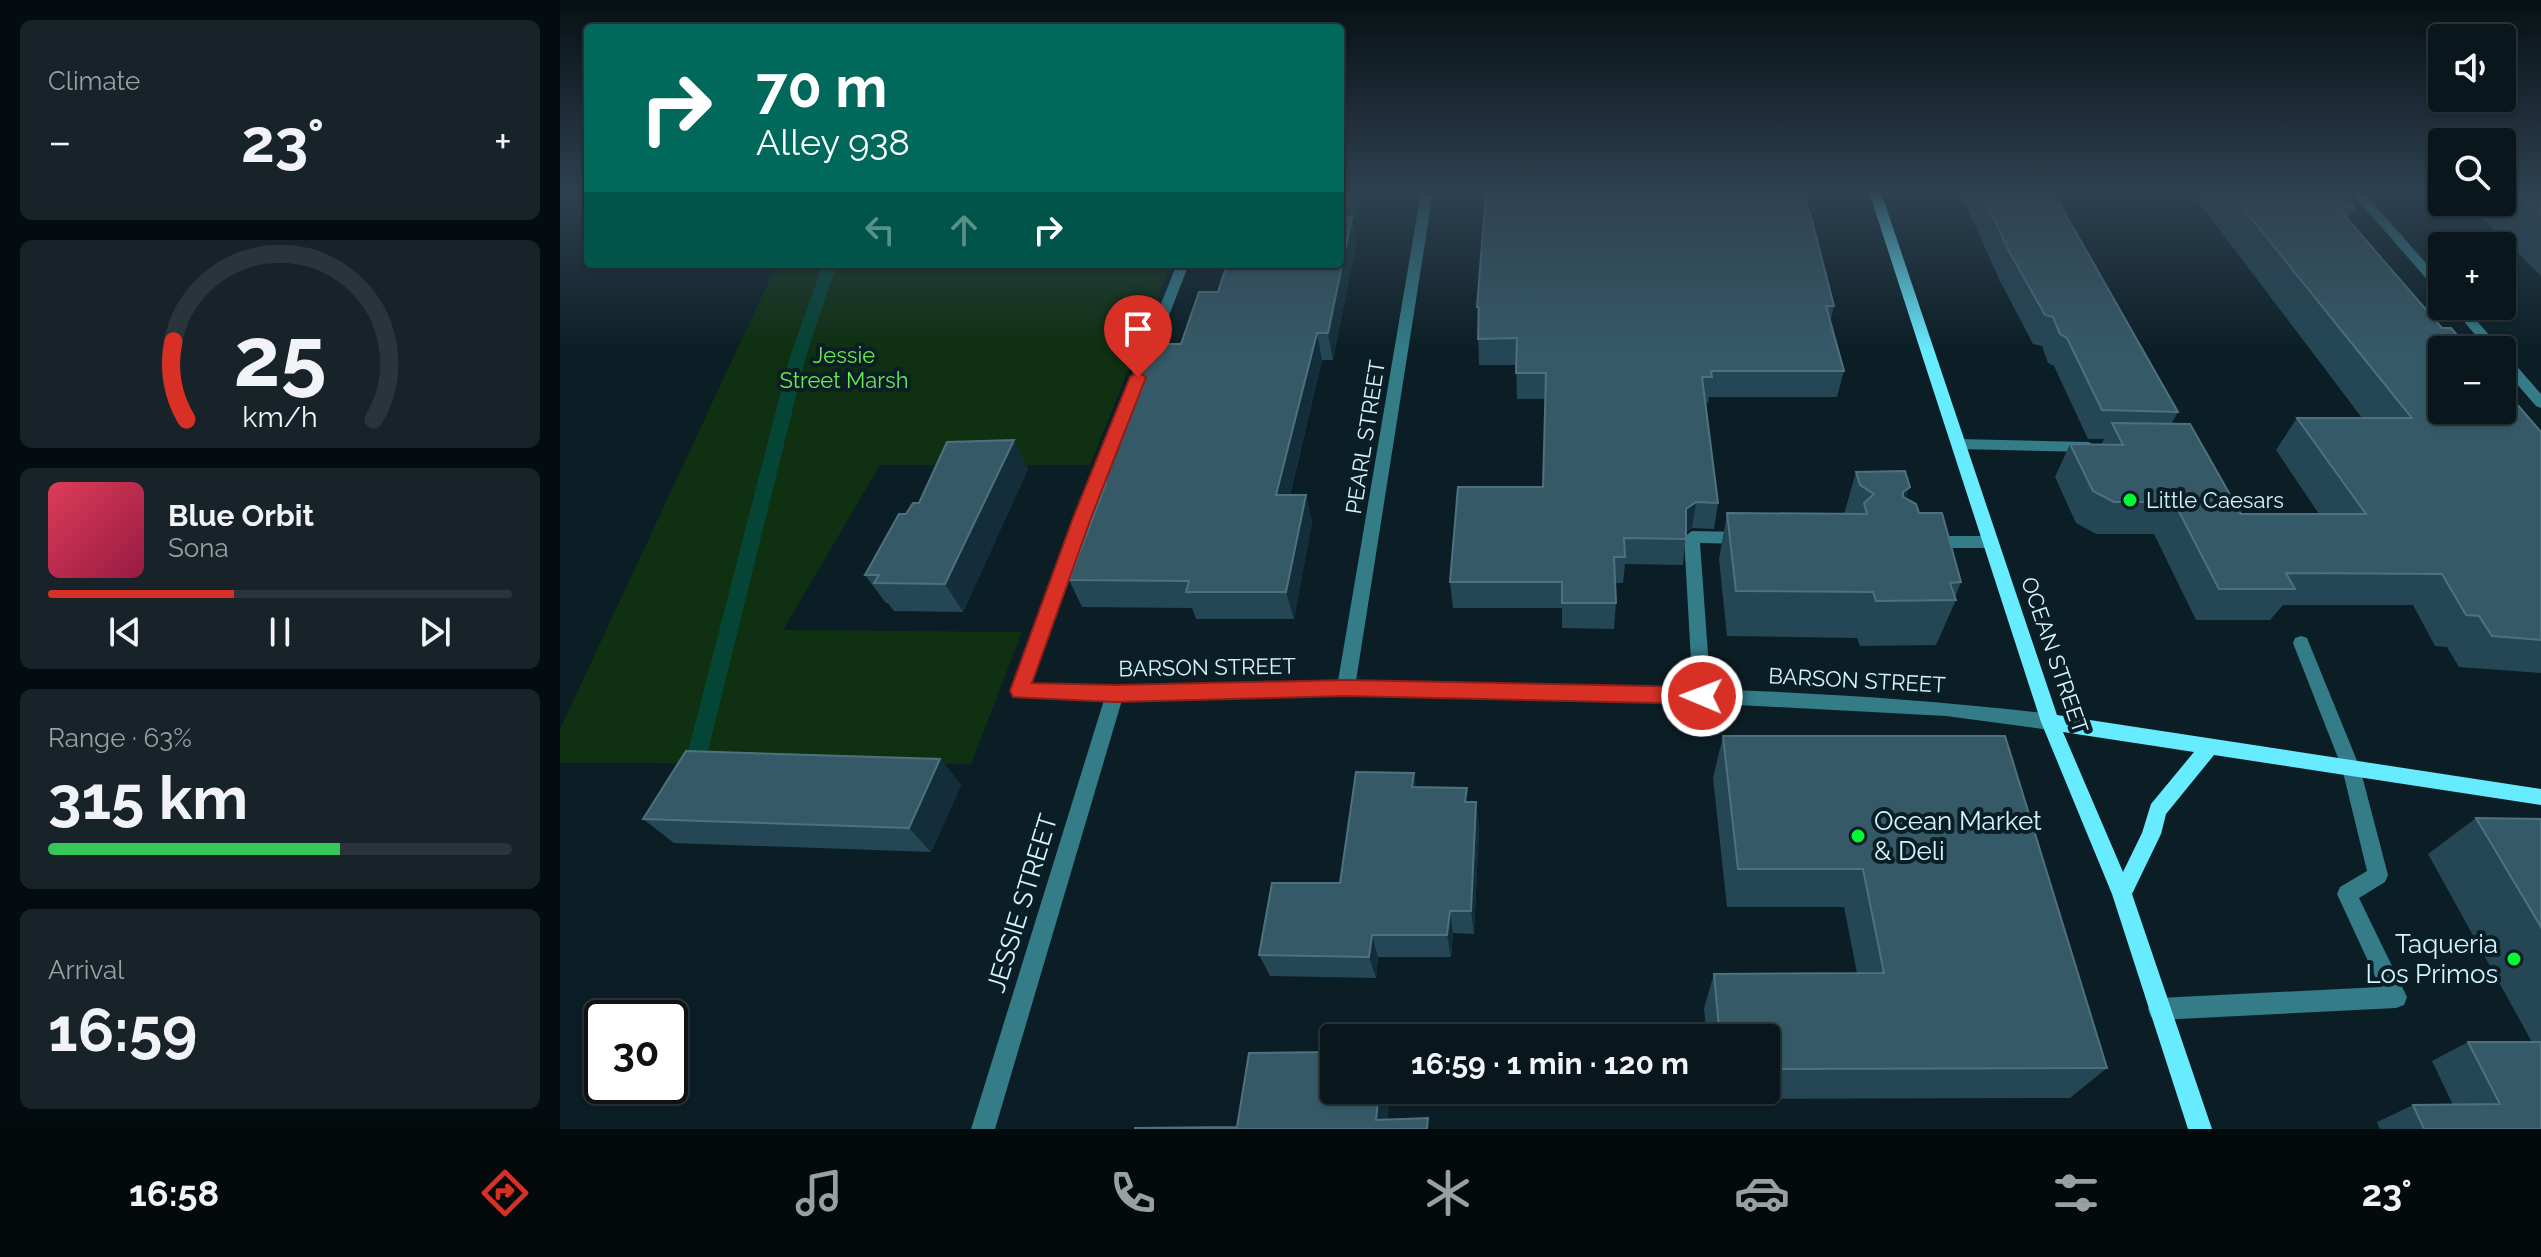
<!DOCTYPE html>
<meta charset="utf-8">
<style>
body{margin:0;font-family:Raleway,sans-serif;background:#172329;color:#f1f3f6;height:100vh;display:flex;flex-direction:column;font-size:30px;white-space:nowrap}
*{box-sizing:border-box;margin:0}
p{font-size:26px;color:#999fa3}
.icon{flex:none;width:44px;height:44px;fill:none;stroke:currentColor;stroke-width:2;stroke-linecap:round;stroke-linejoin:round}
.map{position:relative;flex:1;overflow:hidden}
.panel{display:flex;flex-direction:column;gap:20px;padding:20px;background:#050c0f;width:560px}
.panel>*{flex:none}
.banner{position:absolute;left:24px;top:24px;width:760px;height:244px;border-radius:8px;box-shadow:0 2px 6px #0004,0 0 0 2px #29353b;background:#00695c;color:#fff;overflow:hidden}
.controls{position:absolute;left:1868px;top:24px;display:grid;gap:16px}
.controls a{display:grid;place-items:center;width:88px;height:88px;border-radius:8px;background:#09161c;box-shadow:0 2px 6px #0004,0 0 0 2px #29353b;font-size:40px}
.speed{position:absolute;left:24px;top:1000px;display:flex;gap:16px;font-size:40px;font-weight:700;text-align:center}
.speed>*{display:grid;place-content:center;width:104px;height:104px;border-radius:50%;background:#09161c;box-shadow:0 2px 6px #0004,0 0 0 2px #29353b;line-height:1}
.speed .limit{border:4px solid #111;border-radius:12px;background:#fff;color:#111}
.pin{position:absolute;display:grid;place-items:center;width:68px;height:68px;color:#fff;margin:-82px -34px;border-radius:50% 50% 50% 0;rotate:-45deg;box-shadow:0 0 8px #0007}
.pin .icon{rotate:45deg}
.me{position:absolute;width:88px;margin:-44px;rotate:271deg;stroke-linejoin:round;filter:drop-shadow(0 0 6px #0008)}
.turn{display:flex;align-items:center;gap:28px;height:168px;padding:0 40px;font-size:36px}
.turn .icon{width:104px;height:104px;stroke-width:2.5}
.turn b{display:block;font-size:56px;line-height:68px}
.lanes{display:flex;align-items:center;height:76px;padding:0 40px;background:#0003;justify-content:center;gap:40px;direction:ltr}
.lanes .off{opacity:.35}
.big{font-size:60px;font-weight:700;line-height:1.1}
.panel .tile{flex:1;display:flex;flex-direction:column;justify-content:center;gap:12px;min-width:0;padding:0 28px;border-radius:12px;background:#172329}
.panel .dial{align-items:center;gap:0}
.dial svg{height:208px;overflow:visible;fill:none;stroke:#29353b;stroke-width:7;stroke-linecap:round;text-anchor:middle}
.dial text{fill:#f1f3f6;stroke:none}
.song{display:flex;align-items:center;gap:24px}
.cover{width:96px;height:96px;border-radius:12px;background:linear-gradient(135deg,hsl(350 70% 55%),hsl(340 70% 35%))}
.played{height:8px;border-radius:4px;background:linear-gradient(90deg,#d93025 40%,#29353b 40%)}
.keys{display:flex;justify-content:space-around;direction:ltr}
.heat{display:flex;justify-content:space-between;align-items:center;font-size:44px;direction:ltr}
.charge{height:12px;border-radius:6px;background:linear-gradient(90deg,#34c759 63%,#29353b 0)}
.trip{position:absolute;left:760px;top:1024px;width:460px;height:80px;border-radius:8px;background:#09161c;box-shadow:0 2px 6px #0004,0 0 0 2px #29353b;font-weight:700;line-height:80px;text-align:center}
.tab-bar{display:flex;height:128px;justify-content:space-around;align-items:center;background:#04090b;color:#999fa3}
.tab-bar .icon{width:56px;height:56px}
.tab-bar .on{color:#d93025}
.tab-bar b{font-size:36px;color:#f1f3f6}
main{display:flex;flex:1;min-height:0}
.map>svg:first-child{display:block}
</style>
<main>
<section class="panel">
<div class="tile"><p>Climate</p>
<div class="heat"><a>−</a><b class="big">23°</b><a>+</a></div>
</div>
<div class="tile dial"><svg viewBox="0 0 100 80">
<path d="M14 69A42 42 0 1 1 86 69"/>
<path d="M14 69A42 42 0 0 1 9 39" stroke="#d93025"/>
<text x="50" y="56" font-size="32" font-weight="700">25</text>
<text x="50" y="72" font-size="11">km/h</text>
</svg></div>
<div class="tile">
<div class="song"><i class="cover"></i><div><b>Blue Orbit</b><p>Sona</p></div></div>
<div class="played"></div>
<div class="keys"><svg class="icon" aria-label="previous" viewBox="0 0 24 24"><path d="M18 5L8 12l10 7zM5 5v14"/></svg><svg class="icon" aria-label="pause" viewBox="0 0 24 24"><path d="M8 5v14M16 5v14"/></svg><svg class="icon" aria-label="next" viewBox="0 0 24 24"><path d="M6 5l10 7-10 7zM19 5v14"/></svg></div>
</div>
<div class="tile"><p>Range · 63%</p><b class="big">315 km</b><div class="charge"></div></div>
<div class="tile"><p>Arrival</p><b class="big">16:59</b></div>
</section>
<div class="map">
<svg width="1981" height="1129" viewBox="0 0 1981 1129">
<rect width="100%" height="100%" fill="#0c1e25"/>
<path fill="#0f3011" d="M217,264h394l-81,201h-210l-97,165 239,2 -51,132 -411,-1v-34z"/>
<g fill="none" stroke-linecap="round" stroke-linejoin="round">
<path fill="#054535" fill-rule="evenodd" d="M263,264h14l-31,92 -101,407 -3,6 -7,3 -7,-3 -3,-6 105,-407z"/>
<g fill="#337c88" fill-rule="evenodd">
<path d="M617,264h12l-99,254 -61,173 -3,5 -6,2 -6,-2 -3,-5 63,-173z"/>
<path d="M1399,439l130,3 7,5 -7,5 -130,-3 -7,-5z"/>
<path d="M1132,531l51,1 8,6 -8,6 -43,-1 11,153 -3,5 -6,2 -6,-2 -3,-5 -9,-159z"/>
<path d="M1370,536h61l8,6 -8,6h-61l-8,-6z"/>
<path d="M1741,636l6,2 2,5 51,125 28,107 -3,7 -26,16 48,99 -3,8 -8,3 -237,12 -8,-3 -3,-8 3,-8 8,-3 221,-11 -43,-93 3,-7 27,-16 -25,-103 -49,-125 2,-5z"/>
</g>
<g fill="#337c88" fill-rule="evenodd">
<path d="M861,192h12l-77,489c231,5 464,5 694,33l6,3 3,5 -3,5 -6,3 -104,-14 -244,-13 -356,-8 -224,5 -127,429h-24l133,-429 -84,-2 -6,-2 -3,-5 3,-5 6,-2 95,2 223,-5z"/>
<path d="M1791,192h12l79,89v12l-4,-1z"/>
<path d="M1891,306h13l38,44h-14z"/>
<path d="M1942,354l5,1 34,39v14l-5,-2 -34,-39z"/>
</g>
<path fill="#67ebff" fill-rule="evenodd" d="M1309,192h12l176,523 484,74v16l-327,-50 -48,59 -5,20 -29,60 80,235h-24l-76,-235 -71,-172zM1503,732l131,20 -43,52 -9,29 -19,39z"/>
</g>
<g fill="#244655">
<path d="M780,192h20l-7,31 3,21 -23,116h-11l-32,135h16l6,27 -18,97h-98l-4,-11 -110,-1 -13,-27 34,-89 -3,-8 118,-191z"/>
<path d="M1400,192h93l125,220 -7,12 70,90h78l-43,-64 21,-32h65l-168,-222 2,-4h145l14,16 -7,11 94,109 99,104v241l-82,-6 -12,-20 -12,-1 -22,-41h-130l-13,15h-74l-42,-86h-58l-20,-11 -21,-46 15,-33 31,1 3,-6h-16l-34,-73 -6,-3 -6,-17 -9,-2 -33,-63z"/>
<path d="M1942,192h39v84l-75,-74h36z"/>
<path d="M1274,306l-4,16 14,49 -7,26h-128l-1,6h-3l13,100 -4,26 -22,-1 -6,4 -3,33 -58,-1 -2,19h-8l1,20 -2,26 -52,-1v-20h-109l-3,-26 93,-95 2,-88h-28l-1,-34h-37l-2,-58z"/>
<path d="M454,440l14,29 -65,143 -69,-1 -6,-8h-2l-21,-28 41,-61 13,-11z"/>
<path d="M1296,472l50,27 13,14 42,69 -6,15 1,3 -20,45 -76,1 -3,-8 -130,-2 -8,-77 8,-46 117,1z"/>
<path d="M1163,736l384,332 -37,30 -358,1 -1,-9h55v-52h-59l-3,-30 10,-34 143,-1 -13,-66h-117l-14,-129z"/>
<path d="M380,759l21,26 -30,67 -257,-9 -31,-24z"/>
<path d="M856,787l52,15h8l3,25 -5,107 -21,-1 -2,24h-73l-2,21 -106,-2 -11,-21 81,-72z"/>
<path d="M1916,818l65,1v310h-161l-3,-7 36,-17h40l-21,-44 36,-19h64l-104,-188z"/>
</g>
<g fill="#132e3a">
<path d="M790,192h10l-7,31 3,21 -23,116 -5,-27 16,-116z"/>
<path d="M757,333l5,27 -39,162 -7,-27z"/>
<path d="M454,440l14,29 -65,143 -18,-28z"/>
<path d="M1350,487l-16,46 9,-41z"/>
<path d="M746,495l6,27 -18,97 -8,-27z"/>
<path d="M1136,502l-4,26 -10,7 4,-26z"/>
<path d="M380,759l21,26 -30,67 -22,-24z"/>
<path d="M854,773l4,25 -6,-11z"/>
<path d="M916,802l3,25 -5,107 -3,-23z"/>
<path d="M890,911l3,22 -2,24 -4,-22z"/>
<path d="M812,935l6,22 -2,21 -7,-21z"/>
<path d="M819,1090h11l-3,39 -11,-9z"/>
</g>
<g fill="#365967" stroke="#4e717f" stroke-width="2">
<path d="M780,192h10l-6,25h8l-24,116h-11l-41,162h30l-20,97h-100l3,-11 -120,-1 37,-97h-6l51,-139h30l18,-52h19l9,-28h113z"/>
<path d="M926,192h316l9,25 23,89h-8l18,65h-133l1,6h-10l16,126 -22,-1 -10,7v30l-62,-1 1,19h-11l2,46h-54v-21h-112l8,-95h85l3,-114h-30l1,-35 -39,1 1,-32h-2z"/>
<path d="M1421,192h72l125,220 -76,-2 -35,-72 -7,-4 -7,-17 -8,-2 -35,-62z"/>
<path d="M1670,192h111l14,16h-17l104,120h9l19,22h-28v60h60v-23l39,45v208l-49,-4 -13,-20 -13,-1 -24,-41 -156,-1 9,16h-76l-45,-87h-60l-21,-11 -23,-47 53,1 -11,-22 78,1 51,90h125l-69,-96h115z"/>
<path d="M1956,192h25v23z"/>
<path d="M454,440l-69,144 -71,-1 5,-8h-14l34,-61h7l7,-11h6l28,-61z"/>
<path d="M1345,471l5,16 -7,5v5l13,7 3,9h23l19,69 -11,1 6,17 -80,1 -3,-9 -137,-1 -9,-78 140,1 -3,-11 10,-9 -14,-9 -4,-13z"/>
<path d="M1163,736h282l102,332 -341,1v-31h-46l-6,-64 170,-1 -21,-104h-125z"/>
<path d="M126,751l254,8 -31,69 -266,-9z"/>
<path d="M796,772l58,1 -2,14 55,1 -2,14h11l-5,109h-21l-3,24h-75l-3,22 -110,-2 13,-72h68z"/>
<path d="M1916,818l65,1v108z"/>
<path d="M1908,1042h73v87h-117l-11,-24 87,-1z"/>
<path d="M774,1052v38h45l-3,30 52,-2 -1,11h-292v-1l102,-1 12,-74z"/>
</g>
<linearGradient id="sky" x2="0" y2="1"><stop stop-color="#071014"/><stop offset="0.55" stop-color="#2e4151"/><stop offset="1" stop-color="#2e4151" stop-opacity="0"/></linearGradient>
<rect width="1981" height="350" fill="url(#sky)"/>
<path fill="#d93025" stroke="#8d1f18" stroke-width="2" d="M578,372l8,5 -55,141 -59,165 83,2 231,-5 356,7 7,3 3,6 -3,6 -7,2 -356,-8 -231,6 -102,-5 -3,-6 63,-173 57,-141z"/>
<g fill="#00fb33" stroke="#0c1e25" stroke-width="3">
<circle cx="1570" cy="500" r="8"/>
<circle cx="1298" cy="836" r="8"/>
<circle cx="1954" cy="959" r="8"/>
</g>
<g text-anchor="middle" stroke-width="8" stroke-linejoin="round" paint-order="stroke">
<g font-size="22" fill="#68ea52" stroke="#0c1e25">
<text x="284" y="363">Jessie<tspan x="284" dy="25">Street Marsh</tspan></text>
</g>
<g font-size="22" fill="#d0f5ff" stroke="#0c1e25">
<text transform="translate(805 437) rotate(-81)" y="8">PEARL STREET</text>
<text transform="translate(1495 655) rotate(71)" y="8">OCEAN STREET</text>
<text transform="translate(647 667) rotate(-1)" y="8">BARSON STREET</text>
<text transform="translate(1297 680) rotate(3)" y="8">BARSON STREET</text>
</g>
<g font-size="22" fill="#d0f5ff" stroke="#0c1e25" text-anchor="start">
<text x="1586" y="508">Little Caesars</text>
</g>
<g font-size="26" fill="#d0f5ff" stroke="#0c1e25" text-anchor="start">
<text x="1314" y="830">Ocean Market<tspan x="1314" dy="30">&amp; Deli</tspan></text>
<text x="1938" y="953" text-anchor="end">Taqueria<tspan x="1938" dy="30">Los Primos</tspan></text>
</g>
<g font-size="26" fill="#d0f5ff" stroke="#0c1e25">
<text transform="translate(462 903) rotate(-73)" y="9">JESSIE STREET</text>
</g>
</g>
</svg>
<div class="controls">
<a><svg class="icon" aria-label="sound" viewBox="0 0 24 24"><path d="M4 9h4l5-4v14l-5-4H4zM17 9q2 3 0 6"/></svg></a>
<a><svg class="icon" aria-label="search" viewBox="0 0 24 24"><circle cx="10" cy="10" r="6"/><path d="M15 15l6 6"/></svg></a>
<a>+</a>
<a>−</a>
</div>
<div class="speed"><div class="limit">30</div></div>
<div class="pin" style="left:578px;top:377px;background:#d93025"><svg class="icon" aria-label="arrive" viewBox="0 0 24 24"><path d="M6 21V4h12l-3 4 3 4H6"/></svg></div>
<svg class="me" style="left:1142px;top:696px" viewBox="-20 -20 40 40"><circle r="17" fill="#d93025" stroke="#fff" stroke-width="3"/><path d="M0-11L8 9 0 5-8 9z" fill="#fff"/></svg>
<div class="trip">16:59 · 1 min · 120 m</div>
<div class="banner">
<div class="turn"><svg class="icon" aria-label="right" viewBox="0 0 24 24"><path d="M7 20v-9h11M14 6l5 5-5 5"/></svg><div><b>70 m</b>Alley 938</div></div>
<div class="lanes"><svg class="icon off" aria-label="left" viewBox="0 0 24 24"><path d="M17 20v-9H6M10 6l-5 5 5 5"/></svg><svg class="icon off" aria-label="ahead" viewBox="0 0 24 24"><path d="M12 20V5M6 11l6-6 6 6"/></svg><svg class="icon" aria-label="right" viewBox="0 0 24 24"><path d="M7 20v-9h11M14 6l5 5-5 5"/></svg></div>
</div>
</div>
</main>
<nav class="tab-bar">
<b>16:58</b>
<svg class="icon on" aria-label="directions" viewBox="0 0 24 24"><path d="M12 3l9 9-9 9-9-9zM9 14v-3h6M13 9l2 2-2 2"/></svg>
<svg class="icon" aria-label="music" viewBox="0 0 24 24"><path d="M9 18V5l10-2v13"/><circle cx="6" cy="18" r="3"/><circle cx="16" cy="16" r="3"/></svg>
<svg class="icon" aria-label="phone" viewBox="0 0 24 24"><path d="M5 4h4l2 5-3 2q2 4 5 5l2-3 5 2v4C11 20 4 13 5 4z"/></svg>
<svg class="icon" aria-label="climate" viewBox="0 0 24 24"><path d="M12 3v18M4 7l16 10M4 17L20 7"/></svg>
<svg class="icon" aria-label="car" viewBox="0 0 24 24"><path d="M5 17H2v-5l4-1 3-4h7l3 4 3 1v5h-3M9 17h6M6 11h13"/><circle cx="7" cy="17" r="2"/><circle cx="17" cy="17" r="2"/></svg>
<svg class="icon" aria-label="filters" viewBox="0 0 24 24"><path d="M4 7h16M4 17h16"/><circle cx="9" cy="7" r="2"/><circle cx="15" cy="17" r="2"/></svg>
<b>23°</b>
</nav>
